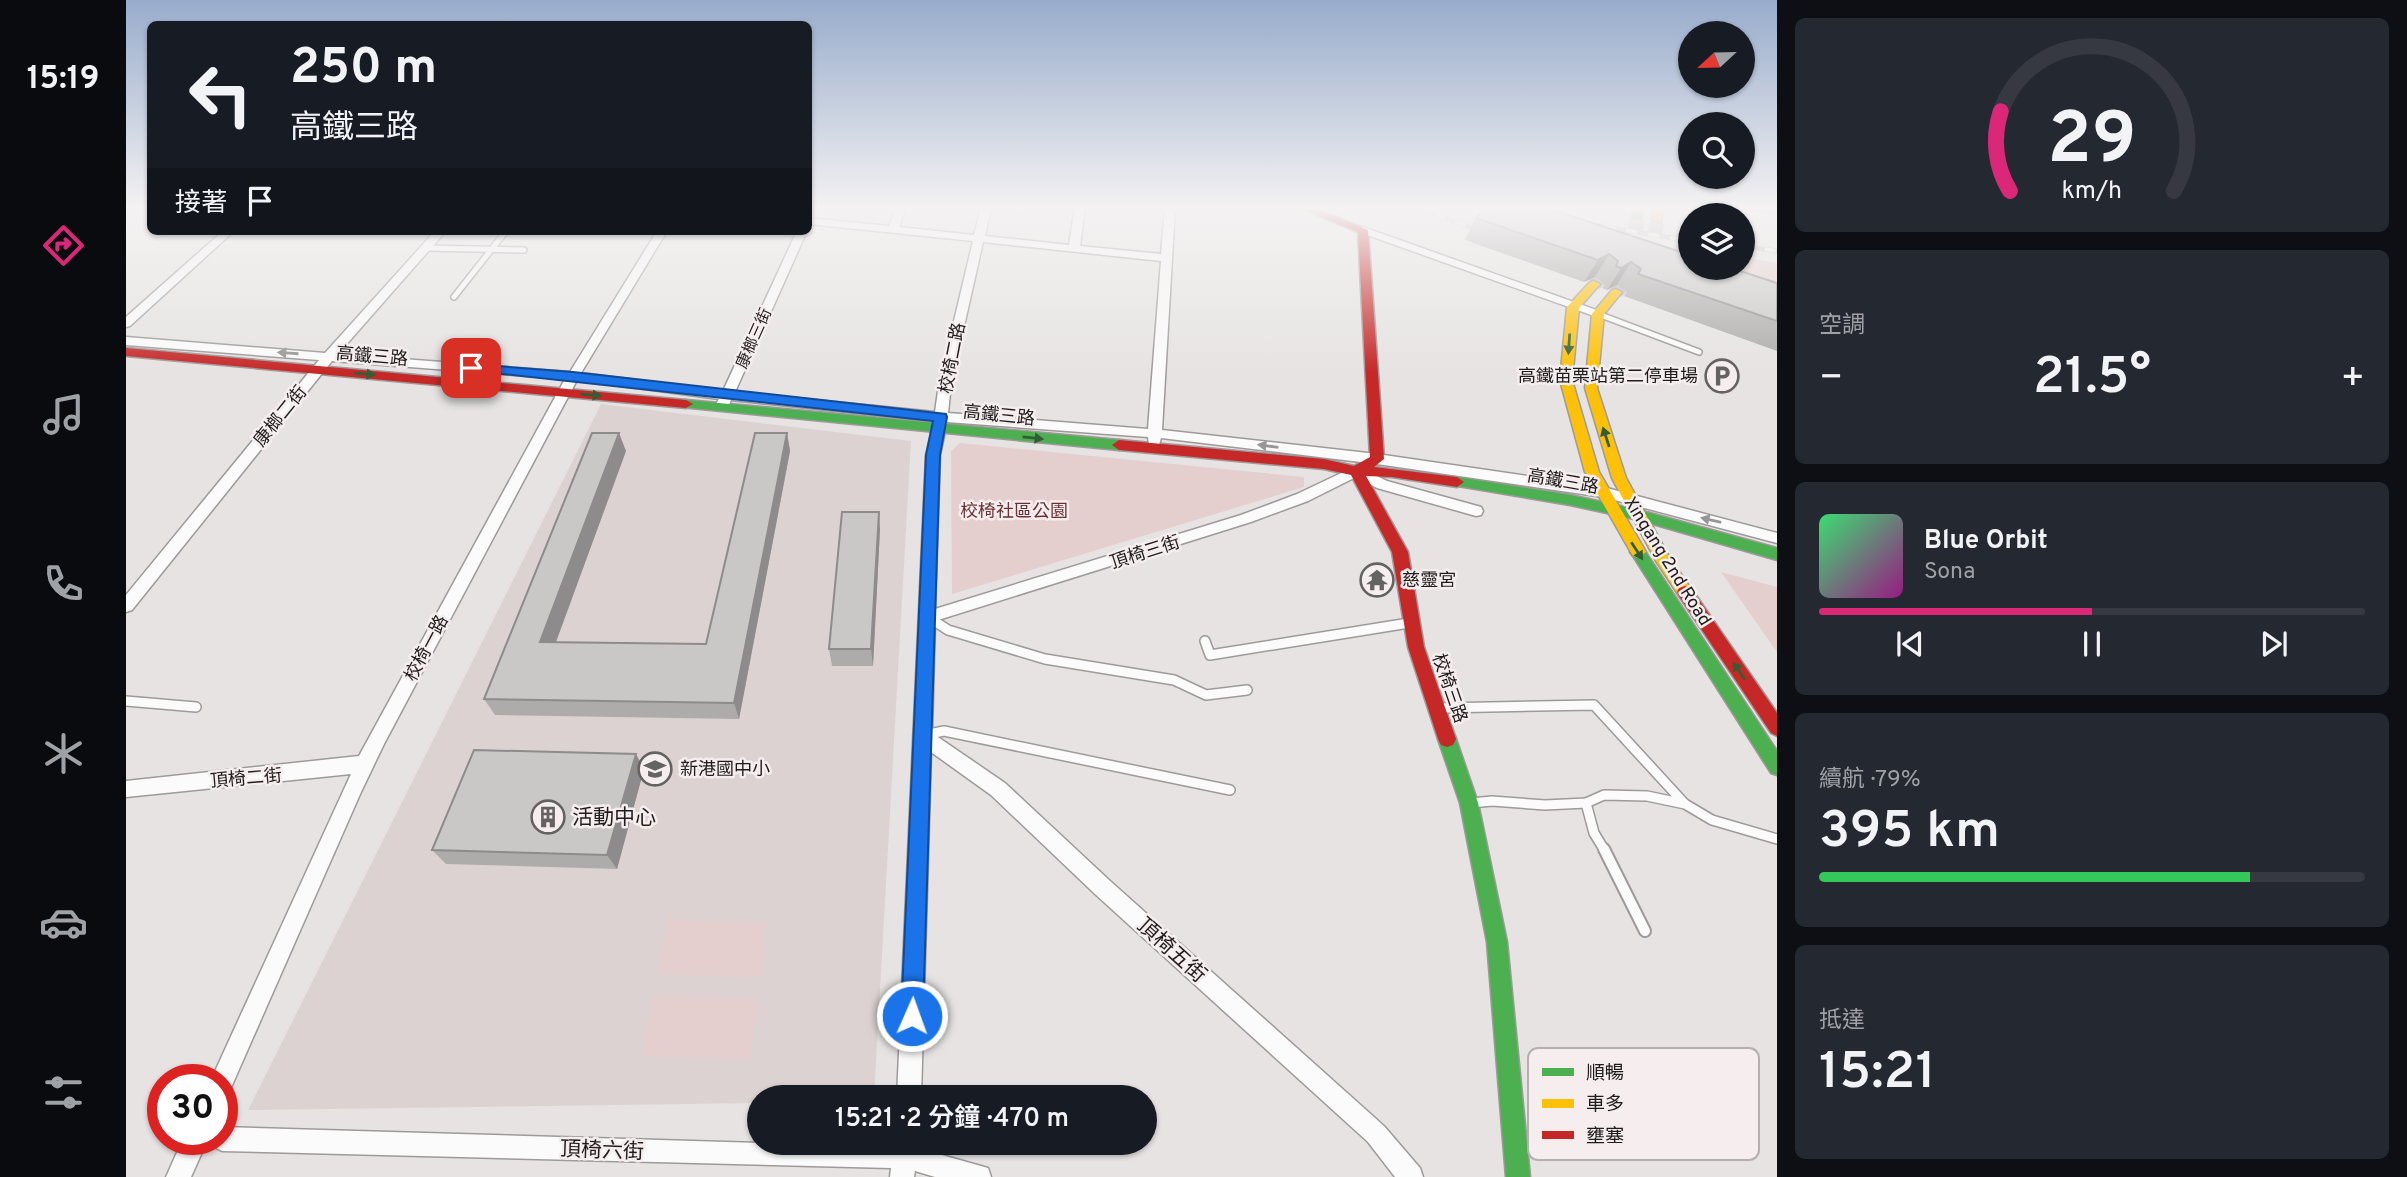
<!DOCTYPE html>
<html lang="zh-TW">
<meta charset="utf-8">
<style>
body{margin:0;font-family:Overpass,"Noto Sans TC",sans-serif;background:#242831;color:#f1f3f6;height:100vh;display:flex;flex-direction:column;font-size:26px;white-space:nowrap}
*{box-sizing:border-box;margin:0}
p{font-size:23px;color:#9ea1a6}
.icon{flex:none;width:38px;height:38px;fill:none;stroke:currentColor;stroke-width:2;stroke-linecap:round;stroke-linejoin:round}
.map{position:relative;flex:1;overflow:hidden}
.sheet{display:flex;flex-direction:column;gap:18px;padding:18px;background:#0d0f14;width:630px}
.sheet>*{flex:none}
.top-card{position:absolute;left:21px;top:21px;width:665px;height:214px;border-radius:10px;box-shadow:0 2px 5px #0004;background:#171b24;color:#f1f3f6;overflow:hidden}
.needle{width:46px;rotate:248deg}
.controls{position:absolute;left:1552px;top:21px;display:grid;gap:14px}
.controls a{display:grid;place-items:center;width:77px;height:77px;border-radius:50%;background:#171b24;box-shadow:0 2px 5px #0004;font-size:35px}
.speed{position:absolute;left:21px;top:1064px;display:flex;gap:14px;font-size:35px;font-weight:700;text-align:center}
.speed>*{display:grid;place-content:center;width:91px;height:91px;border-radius:50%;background:#171b24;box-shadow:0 2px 5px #0004;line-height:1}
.speed .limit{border:10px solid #d22;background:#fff;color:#111}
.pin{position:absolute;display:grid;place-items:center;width:60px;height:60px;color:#fff;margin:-30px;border-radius:14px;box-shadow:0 4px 10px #0006}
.me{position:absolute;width:77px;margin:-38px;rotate:2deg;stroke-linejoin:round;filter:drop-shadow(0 0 5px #0008)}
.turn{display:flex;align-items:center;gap:24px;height:147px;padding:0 28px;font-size:32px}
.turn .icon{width:91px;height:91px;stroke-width:2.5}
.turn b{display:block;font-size:49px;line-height:60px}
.then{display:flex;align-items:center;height:66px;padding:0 28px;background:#0003;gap:14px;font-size:26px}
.big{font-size:52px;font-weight:600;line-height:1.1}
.sheet .card{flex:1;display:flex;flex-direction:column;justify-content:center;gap:10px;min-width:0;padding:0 24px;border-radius:10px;background:#242831}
.sheet .dial{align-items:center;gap:0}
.dial svg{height:182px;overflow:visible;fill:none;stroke:#363941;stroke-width:7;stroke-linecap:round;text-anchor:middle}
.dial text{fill:#f1f3f6;stroke:none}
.song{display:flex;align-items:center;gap:21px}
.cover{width:84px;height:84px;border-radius:10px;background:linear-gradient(135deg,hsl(140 70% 55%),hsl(310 70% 35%))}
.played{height:7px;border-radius:4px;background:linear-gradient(90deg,#db2777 50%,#363941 50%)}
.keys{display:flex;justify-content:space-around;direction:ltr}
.heat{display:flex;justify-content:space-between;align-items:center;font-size:38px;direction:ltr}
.charge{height:10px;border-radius:5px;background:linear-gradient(90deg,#34c759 79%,#363941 0)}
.trip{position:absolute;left:621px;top:1085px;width:410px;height:70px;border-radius:35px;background:#171b24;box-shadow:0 2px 5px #0004;font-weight:600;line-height:70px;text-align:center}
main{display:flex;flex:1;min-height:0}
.dock{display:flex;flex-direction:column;width:126px;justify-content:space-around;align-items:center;background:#090b0e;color:#9ea1a6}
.dock .icon{width:49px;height:49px}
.dock .on{color:#db2777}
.dock b{font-size:32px;color:#f1f3f6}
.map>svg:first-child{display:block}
</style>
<main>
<nav class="dock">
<b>15:19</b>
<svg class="icon on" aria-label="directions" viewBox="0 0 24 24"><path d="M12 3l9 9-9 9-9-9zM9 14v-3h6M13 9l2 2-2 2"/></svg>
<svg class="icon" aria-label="music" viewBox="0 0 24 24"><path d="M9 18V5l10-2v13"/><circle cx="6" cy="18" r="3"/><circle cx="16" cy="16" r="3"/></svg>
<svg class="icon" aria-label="phone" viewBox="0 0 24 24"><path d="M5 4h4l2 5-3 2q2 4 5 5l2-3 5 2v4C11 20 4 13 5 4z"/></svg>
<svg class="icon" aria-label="climate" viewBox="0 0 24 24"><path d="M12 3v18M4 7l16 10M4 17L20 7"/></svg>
<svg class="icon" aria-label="car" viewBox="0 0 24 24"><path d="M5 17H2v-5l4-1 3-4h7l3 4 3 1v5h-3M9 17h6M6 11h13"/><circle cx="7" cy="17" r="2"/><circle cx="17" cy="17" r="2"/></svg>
<svg class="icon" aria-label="filters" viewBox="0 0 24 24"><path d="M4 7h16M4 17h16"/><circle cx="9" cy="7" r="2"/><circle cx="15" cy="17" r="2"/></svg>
</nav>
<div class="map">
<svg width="1651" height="1177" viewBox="0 0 1651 1177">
<rect width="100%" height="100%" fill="#e7e3e3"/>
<path fill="#ddd2d2" d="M475,404l310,37 -37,656h-114l-1,6 -511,7z"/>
<g fill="#e5cece">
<path d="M1550,245l14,2v21h53v-11l34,6v39l-112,-38z"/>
<path d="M834,443l344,34v10l-352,107 -1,-143z"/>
<path d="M1595,572l56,15v65z"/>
<path d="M543,920l98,3 -7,54 -103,-3z"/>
<path d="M528,996l104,2 -9,60 -108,-2z"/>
</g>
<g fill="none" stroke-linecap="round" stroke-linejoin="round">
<g stroke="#bfbbbb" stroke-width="15" stroke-dasharray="15 8" stroke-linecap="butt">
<path d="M1468,284l40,-39 3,-28"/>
<path d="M1490,292l37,-41 4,-31"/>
</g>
<defs>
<g id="lane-far2">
<path d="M300,248l98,2"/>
<path d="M328,297l52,-66"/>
<path d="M1472,314l101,38"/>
</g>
<g id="lane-far1">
<path d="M802,617l20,13 97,29 129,21 32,15 41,-5"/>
<path d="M1079,641l5,14 199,-32"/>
<path d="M0,701l70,6"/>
<path d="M1314,708l154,-3 90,98"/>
<path d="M798,735l20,-4 286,59"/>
<path d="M1345,803l21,-2 53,4 41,-2 18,-8 43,1 38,8 27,16 65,19"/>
<path d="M1460,803l8,30 11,18"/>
</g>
<path id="lane" d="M1478,849l41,82"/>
<g id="street">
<path d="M770,207h10l-7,20 75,8 7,-28h10l-6,29 84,9 6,-38h10l-5,39 81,8 4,-47h10l-13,223 215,24 226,33 174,46v10l-174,-46 -226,-33 -216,-26 -2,7h-10l-1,-8 -201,-15 -7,33 -5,154 306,-94 56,-21 59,-28 31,15 94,26 2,4 -2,4 -5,1 -99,-28 -21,-11 -48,24 -57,21 -316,99 -3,112 73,50 104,97 275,246 36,42 3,9h-28l-27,-35 -273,-248 -104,-99 -60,-43 -10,345h-24l29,-642 8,-34 -203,-21 -3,7 -5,1 -7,-4 3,-5 -142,-19 -193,364 -23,48 -131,298 -8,3v-13h-11l140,-306 -225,23v-16l233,-25 206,-377 -233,-18 -200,249 -6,2v-17l193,-235 -193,-15v-8l199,16 110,-122h11l-108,123 232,18 87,-141h10l-86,142 142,18 74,-160h10l-72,161 200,20 4,-28 34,-143 -165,-17v-6l81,8zM857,242l178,19 -13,168 -200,-16 3,-29z"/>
<path d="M1237,227l239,85 2,2 -2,2h-8l-235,-84 -1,-2z"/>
<path d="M97,231h11l-104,95 -4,1v-10z"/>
<path d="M96,1127l538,16 106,2 51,-2v5l71,20 3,9h-56l-20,-6 -1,6h-24l1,-9 -669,-17 -8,-4 -4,-8h12z"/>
<path d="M57,1139h25l-17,38h-25z"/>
</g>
<g id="fast">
<path d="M1508,207h10l-3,12 -9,-2z"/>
<path d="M560,400l433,40 7,5 -7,5 -438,-43v-6z"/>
<path d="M1331,477l113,18 69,15 138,38v12l-138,-40 -69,-15 -118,-20 -2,-3z"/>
<path d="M1512,546l5,2 134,203v24l-6,-2 -138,-217 -3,-4z"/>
<path d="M1321,731l6,2 3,6 22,64 29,139 23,235h-24l-19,-235 -27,-139 -22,-64 3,-6z"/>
</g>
<g id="slow">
<path d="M1528,207h10l-3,15 -9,-2z"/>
<path d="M1468,281l6,3 -21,24 -7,72 27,92 47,80 -8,6 -5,-2 -48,-84 -25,-92 7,-73 23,-25z"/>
<path d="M1490,289l6,3 -18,22 -7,74 29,90 41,75 26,39 -2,4h-12l-23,-35 -44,-83 -27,-90 7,-74 20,-24z"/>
</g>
<g id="jam">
<path d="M1171,207h15l56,23 16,229 -10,8 83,10 7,5 -7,5 -65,-10 -26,-1 42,76 16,95 32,92 -3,6 -6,2 -6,-2 -3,-6 -30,-92 -16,-95 -41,-77 -27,-6 -205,-19 -7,-5 7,-5 205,19 30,7 16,-9 -12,-225z"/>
<path d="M0,348l560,52 7,4 -7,4 -560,-52z"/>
<path d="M1559,586l6,2 86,125v23l-6,-3 -92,-137 -2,-4 2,-4z"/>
</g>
</defs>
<use href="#lane-far2" stroke="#9e9a9a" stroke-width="8"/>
<use href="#lane-far1" stroke="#9e9a9a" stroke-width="12"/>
<use href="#lane" stroke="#9e9a9a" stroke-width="14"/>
<use href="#street" stroke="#9e9a9a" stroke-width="3"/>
<use href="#fast" stroke="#9e9a9a" stroke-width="3"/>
<use href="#slow" stroke="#9e9a9a" stroke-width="3"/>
<use href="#jam" stroke="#9e9a9a" stroke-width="3"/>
<use href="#lane-far2" stroke="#fbfbfb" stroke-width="5"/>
<use href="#lane-far1" stroke="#fbfbfb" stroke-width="9"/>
<use href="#lane" stroke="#fbfbfb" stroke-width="10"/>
<use href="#street" fill="#fbfbfb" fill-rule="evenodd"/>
<use href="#fast" fill="#4caf50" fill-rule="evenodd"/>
<use href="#slow" fill="#ffc107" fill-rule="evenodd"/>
<use href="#jam" fill="#c62828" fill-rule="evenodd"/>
<defs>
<g id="rail">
<path d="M1288,207l75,27"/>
<path d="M1457,223l107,18"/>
<path d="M1617,246l34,5"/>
</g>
</defs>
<use href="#rail" stroke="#c2c1c1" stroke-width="5"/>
<use href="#rail" stroke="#f6eeee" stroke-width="3.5" stroke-dasharray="11" stroke-linecap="butt"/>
</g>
<g fill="#aeabab">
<path d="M1595,207h56v8z"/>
<path d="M1350,218l301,65v68l-153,-55 3,-4 -10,-7 -10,5 -5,-2 3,-4 -10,-7 -11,5 -119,-42z"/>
<path d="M661,433l3,18 -51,268 -244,-4 -11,-16 142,-248 -70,191 150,2z"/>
<path d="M754,529l-7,137h-41l-3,-17z"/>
<path d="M518,769l-27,100 -171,-5 -14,-14z"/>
</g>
<g fill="#8d8b8b">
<path d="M1483,254l-14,23 -11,5 14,-22z"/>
<path d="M1505,262l-14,23 -10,5 14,-22z"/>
<path d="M493,433l7,18 -76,207 -10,-16z"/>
<path d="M661,433l3,18 -51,268 -5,-16z"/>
<path d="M753,512l1,17 -7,137 -2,-17z"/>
<path d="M510,754l8,15 -27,100 -10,-14z"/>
</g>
<g fill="#cac7c7" stroke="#8d8b8b" stroke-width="2">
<path d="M1361,207h57l146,48v13h41l46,15v38l-139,-47 3,-5 -10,-7 -10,6 -5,-2 2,-5 -9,-7 -11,6 -122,-42z"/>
<path d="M466,433h27l-79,209 166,2 49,-211h32l-53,270 -250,-4z"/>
<path d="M716,512h37l-8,137h-42z"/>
<path d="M348,750l162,4 -29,101 -175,-5z"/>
</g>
<defs><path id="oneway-solid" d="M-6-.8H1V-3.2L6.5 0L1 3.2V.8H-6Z" transform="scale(1.75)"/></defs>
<g fill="#335e33">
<use href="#oneway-solid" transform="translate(1443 344) rotate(94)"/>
<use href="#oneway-solid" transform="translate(239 374) rotate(5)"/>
<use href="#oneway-solid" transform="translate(465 395) rotate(5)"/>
<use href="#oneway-solid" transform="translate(1480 437) rotate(-108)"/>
<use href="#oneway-solid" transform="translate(907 438) rotate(6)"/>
<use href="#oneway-solid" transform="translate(1511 551) rotate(57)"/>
<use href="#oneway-solid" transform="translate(1613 671) rotate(-124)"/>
</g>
<g fill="#989797">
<use href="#oneway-solid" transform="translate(162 353) rotate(-176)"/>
<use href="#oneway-solid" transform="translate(1142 446) rotate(-173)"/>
<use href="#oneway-solid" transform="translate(1585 520) rotate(-167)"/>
</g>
<linearGradient id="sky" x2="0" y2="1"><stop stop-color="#98accc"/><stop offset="0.56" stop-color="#f4f2f2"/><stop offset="1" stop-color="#f4f2f2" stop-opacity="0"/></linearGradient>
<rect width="1651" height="372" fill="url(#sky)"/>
<path fill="#1a73e8" stroke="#114b97" stroke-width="2" d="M345,364l102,8 373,42 1,3 -7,38 -17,561 -3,8 -8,3 -8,-3 -3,-8 25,-561 7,-34 -467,-51v-5z"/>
<defs>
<symbol id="parking-ring" viewBox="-11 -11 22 22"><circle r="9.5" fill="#f6eeee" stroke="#656262" stroke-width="1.5"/><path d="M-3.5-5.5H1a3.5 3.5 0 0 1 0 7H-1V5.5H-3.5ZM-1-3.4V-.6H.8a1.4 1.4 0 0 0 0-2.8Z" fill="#656262"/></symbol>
<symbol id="temple-ring" viewBox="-11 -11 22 22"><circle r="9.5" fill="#f6eeee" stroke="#656262" stroke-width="1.5"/><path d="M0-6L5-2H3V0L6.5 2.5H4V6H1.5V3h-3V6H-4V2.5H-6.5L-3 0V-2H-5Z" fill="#656262"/></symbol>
<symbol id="school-ring" viewBox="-11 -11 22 22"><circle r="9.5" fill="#f6eeee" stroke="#656262" stroke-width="1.5"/><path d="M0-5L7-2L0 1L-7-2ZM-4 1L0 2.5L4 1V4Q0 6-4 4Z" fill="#656262"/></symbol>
<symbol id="building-ring" viewBox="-11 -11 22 22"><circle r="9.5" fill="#f6eeee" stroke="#656262" stroke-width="1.5"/><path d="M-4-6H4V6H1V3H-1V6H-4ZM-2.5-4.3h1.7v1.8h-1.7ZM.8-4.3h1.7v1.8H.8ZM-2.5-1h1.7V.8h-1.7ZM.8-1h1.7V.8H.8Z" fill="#656262"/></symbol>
</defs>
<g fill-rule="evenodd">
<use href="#parking-ring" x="1577" y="357" width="38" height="38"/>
<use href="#temple-ring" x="1232" y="561" width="38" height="38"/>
<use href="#school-ring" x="510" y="750" width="38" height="38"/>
<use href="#building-ring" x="403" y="798" width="38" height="38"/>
</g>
<g text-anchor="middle" stroke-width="5" stroke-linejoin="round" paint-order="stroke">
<g font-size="16" fill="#1f1c1c" stroke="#f6eeee">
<text transform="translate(627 338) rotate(-66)" y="6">康榔三街</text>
</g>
<g font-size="18" fill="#1f1c1c" stroke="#f6eeee">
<text transform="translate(246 356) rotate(5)" y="6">高鐵三路</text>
<text transform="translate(826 358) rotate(-79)" y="6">校椅二路</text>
<text transform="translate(873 415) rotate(6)" y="6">高鐵三路</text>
<text transform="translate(154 416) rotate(-51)" y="6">康榔二街</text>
<text transform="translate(1437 481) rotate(10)" y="6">高鐵三路</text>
<text transform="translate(1019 552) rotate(-18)" y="6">頂椅三街</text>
<text transform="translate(1542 561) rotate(58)" y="6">Xingang 2nd Road</text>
<text transform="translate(300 648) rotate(-62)" y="6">校椅一路</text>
<text transform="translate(1324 688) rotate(71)" y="6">校椅三路</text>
<text transform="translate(120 778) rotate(-5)" y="6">頂椅二街</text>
</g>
<g font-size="18" fill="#1f1c1c" stroke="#f6eeee" text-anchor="start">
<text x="1572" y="382" text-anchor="end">高鐵苗栗站第二停車場</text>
<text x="1276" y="586">慈靈宮</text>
<text x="554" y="775">新港國中小</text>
</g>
<g font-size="18" fill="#6b3134" stroke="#f6eeee">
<text x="888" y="517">校椅社區公園</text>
</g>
<g font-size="21" fill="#1f1c1c" stroke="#f6eeee" text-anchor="start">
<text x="446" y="824">活動中心</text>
</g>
<g font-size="21" fill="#1f1c1c" stroke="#f6eeee">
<text transform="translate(1046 950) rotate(42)" y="7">頂椅五街</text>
<text transform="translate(476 1150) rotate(2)" y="7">頂椅六街</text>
</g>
</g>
<rect x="1402" y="1048" width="231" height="112" rx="10" fill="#f6eeee" stroke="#b6afaf" stroke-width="2"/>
<rect x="1416" y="1068" width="32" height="8" fill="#4caf50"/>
<rect x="1416" y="1099" width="32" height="9" fill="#ffc107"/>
<rect x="1416" y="1131" width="32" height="8" fill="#c62828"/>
<g font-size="19" fill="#1f1c1c">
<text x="1460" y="1079">順暢</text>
<text x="1460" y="1110">車多</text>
<text x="1460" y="1142">壅塞</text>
</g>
</svg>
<div class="controls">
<a><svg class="needle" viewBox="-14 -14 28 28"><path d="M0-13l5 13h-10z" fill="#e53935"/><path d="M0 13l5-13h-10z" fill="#9ea1a6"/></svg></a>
<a><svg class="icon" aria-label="search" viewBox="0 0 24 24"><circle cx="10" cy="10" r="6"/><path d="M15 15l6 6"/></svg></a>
<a><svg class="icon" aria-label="layers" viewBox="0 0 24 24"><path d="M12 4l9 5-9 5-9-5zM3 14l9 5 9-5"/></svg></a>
</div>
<div class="speed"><div class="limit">30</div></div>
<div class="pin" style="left:345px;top:368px;background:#d93025"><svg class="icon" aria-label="arrive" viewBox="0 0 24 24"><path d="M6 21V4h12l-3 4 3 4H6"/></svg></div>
<svg class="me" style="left:786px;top:1016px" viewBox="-20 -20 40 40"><circle r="17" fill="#1a73e8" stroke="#fff" stroke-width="3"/><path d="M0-11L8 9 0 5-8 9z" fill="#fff"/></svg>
<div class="trip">15:21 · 2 分鐘 · 470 m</div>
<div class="top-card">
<div class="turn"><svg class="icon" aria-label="left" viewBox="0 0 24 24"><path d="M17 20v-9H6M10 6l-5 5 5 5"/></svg><div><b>250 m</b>高鐵三路</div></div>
<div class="then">接著<svg class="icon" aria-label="arrive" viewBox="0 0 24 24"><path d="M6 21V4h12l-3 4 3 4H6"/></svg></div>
</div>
</div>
<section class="sheet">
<div class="card dial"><svg viewBox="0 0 100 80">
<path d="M14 69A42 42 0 1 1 86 69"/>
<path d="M14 69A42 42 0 0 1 10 34" stroke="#db2777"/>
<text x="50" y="56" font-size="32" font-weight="700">29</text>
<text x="50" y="72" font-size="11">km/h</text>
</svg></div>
<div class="card"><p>空調</p>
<div class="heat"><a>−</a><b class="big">21.5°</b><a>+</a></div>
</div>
<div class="card">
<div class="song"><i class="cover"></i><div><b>Blue Orbit</b><p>Sona</p></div></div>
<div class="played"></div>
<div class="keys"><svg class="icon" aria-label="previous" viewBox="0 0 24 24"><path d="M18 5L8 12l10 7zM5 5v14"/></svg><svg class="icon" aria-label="pause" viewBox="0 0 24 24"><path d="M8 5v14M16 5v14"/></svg><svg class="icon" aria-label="next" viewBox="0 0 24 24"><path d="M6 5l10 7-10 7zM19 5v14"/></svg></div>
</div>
<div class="card"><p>續航 · 79%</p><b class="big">395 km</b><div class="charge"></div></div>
<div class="card"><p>抵達</p><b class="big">15:21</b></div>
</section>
</main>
